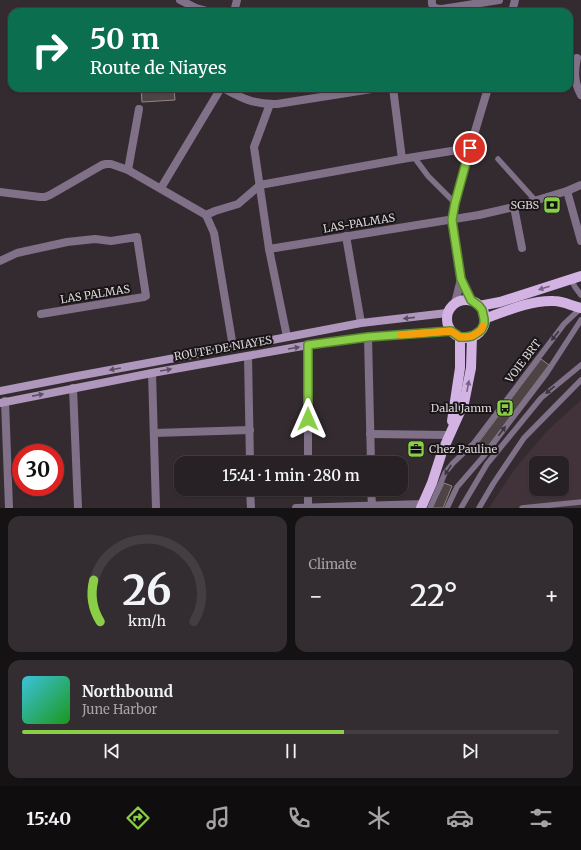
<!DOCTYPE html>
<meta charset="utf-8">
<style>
body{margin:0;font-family:Merriweather,serif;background:#332d31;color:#f1f3f6;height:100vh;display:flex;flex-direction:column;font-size:15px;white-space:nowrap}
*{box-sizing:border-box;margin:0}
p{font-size:13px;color:#a4a3a6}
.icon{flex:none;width:22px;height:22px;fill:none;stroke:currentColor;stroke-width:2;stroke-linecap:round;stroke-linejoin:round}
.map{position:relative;height:508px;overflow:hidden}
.sheet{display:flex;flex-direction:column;gap:8px;padding:8px;background:#151214;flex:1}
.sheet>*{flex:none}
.banner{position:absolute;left:8px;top:8px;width:565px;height:84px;border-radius:12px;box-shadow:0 1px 3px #0004,0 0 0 1px #433e41;background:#0b6e4f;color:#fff;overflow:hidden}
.buttons{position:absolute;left:529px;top:456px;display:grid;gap:8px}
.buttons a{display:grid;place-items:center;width:40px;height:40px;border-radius:8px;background:#272024;box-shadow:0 1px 3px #0004,0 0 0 1px #433e41;font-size:20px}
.speed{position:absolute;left:12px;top:444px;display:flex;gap:8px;font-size:20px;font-weight:700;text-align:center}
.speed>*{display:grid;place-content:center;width:52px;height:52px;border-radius:50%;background:#272024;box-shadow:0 1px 3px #0004,0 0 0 1px #433e41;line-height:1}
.speed .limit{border:6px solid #d22;background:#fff;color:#111}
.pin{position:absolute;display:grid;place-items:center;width:34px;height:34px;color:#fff;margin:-17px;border:2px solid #fff;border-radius:50%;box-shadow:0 1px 4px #0007}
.me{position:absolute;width:44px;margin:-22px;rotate:0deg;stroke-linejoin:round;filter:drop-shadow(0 0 3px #0008)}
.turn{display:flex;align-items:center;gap:14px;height:84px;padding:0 16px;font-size:18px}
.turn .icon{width:52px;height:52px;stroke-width:2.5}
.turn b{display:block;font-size:28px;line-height:34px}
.big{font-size:30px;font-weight:600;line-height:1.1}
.sheet .tile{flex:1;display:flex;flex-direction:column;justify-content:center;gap:6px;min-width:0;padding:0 14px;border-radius:12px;background:#332d31}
.sheet .dial{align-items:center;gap:0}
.dial svg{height:104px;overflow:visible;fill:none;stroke:#433e41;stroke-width:7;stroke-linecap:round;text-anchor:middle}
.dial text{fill:#f1f3f6;stroke:none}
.song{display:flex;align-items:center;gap:12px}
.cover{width:48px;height:48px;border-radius:6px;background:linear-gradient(135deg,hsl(190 70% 55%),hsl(120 70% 35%))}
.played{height:4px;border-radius:2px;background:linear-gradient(90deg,#8ace47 60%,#433e41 60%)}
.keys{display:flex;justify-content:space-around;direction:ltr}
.heat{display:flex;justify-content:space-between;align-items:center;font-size:22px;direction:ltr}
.sheet .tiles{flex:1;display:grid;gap:8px;grid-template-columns:1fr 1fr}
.tile:last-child{grid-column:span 2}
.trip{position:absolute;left:174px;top:456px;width:234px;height:40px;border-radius:12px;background:#272024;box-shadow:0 1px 3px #0004,0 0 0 1px #433e41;font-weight:600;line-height:40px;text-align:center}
.dock{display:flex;height:64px;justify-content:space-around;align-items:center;background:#100d0e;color:#a4a3a6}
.dock .icon{width:28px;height:28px}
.dock .selected{color:#8ace47}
.dock b{font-size:18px;color:#f1f3f6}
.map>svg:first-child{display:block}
</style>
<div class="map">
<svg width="581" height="508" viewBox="0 0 581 508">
<rect width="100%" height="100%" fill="#342b30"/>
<path fill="#42333b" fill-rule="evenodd" d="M581,400v108h-92l25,-38 33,-39zM536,463h26v26h-26z"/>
<g fill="#4f4445" stroke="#918485">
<path d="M141,88h33l1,12 -33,2z"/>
<path d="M541,359l8,6 -63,84 -8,-6z"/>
<path d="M444,483l8,3 -9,22h-11z"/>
</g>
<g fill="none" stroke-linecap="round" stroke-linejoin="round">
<g stroke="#807189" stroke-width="5.5">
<path d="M414,157l14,19 27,27"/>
<path d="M498,159l37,41"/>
<path d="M571,279l4,8 6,8"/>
<path d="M430,508l15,-35 8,-10 21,-20 90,-119 17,-16"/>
<path d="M447,508l10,-21 26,-30 63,-83 35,-54"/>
<path d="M461,508l26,-44 54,-66 40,-33"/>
<path d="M479,508l14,-24 31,-46 57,-58"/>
<path d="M522,508l59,-6"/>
</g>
<g stroke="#807189" stroke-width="8">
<path d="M180,0l16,8 15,4"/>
<path d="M432,0c-1,7 3,9 10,9l57,-9"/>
<path d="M234,12l3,-12"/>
<path d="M577,58c-3,14 -3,24 4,37"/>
<path d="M223,88c18,10 32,17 54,16l101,-16"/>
<path d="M393,88l9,71"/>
<path d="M270,104l-16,43 15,102 18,88"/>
<path d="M128,170l11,-61"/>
<path d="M161,188l60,-100"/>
<path d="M567,191l14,50"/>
<path d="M0,192l40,5h5l5,-2 52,-30 4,-1h5l17,6 78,45 8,18 19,114"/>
<path d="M514,207l8,41"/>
<path d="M206,215l9,-4 23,-7 22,-19 142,-26 68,-11"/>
<path d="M346,236l15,87"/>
<path d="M269,249l210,-34 35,-8 53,-16 14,-6"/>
<path d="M0,261l17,-8 50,-11 28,-3 16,2 26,-4 9,59 -2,1 -103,17"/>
<path d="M368,337l3,126"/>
<path d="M308,345v118"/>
<path d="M248,356l2,107"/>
<path d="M152,373l4,135"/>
<path d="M73,388l5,120"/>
<path d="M5,401l4,107"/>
<path d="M154,433l96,-3"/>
<path d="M370,434l79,1"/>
<path d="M250,489l1,19"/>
<path d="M308,489v19"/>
<path d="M371,489l1,16"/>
<path d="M296,508l127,-4"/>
</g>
<g stroke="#807189" stroke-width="8">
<path d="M512,12l3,-12"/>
<path d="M471,300l-10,-21 -8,-52v-15l17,-64 18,-60"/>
<path d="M455,303l6,-24"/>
</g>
<g stroke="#ae96bc" stroke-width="8">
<path d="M0,391l72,-14 179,-33 110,-21 86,-10"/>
<path d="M0,403l152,-30 156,-28 60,-8 83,-6"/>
</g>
<g stroke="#d2b3e4" stroke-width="10">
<circle cx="466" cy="319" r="19"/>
<path d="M479,306l21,-4 81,-26"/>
<path d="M484,319c22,-8 47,-19 70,-18 9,0 18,5 27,7"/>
<path d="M452,421l8,-53v-31"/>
<path d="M421,508l11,-25 10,-31 22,-49 7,-35 1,-32"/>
</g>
</g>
<defs><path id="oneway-solid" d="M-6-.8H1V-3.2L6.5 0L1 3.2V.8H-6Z"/></defs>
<g fill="#76647e">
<use href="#oneway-solid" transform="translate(544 288) rotate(162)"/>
<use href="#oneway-solid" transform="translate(468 386) rotate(-79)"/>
</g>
<g fill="#5c4f61">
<use href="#oneway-solid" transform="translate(409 318) rotate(174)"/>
<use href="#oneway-solid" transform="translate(294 348) rotate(-10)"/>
<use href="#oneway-solid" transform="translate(115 369) rotate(170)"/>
<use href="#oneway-solid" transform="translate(166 370) rotate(-10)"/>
<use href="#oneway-solid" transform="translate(38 395) rotate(-11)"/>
</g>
<g fill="#3d353f">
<use href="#oneway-solid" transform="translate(555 336) rotate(128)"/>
<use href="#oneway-solid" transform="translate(550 390) rotate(141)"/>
<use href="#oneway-solid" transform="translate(502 431) rotate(-53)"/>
<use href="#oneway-solid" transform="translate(448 470) rotate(123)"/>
</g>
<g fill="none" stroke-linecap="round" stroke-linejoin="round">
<defs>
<path id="route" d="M308,419v-74l60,-8 83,-6 9,6h6l6,-1 5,-3 4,-3 3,-6v-5l-2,-9 -3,-4 -8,-6 -10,-21 -8,-52 -1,-7 3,-17 15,-55"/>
</defs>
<use href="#route" stroke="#5a862e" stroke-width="10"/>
<use href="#route" stroke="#8ace47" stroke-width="7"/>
<path stroke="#f59e0b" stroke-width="7" d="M401,335l50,-4 9,6h6l6,-1 5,-3 4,-3 2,-4"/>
</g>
<defs>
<symbol id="bank-square" viewBox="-11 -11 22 22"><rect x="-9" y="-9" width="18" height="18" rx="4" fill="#8ace47" stroke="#191517"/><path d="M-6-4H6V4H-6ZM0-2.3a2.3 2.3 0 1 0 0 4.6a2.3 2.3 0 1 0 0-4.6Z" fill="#111"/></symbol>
<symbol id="bus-square" viewBox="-11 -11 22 22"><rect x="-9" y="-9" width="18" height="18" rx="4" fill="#8ace47" stroke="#191517"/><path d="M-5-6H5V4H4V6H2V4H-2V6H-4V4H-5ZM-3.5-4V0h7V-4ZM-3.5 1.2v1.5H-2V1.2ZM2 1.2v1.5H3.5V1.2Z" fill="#111"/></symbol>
<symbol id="office-square" viewBox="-11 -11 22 22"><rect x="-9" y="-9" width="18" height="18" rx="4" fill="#8ace47" stroke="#191517"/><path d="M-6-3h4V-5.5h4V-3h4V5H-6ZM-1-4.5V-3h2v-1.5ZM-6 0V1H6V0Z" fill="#111"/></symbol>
</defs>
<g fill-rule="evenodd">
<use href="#bank-square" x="542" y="195" width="20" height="20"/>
<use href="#bus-square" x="495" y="398" width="20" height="20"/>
<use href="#office-square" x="406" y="439" width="20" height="20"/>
</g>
<g text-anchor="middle" stroke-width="4" stroke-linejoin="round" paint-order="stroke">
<g font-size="11" fill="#dbd5d8" stroke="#191517" text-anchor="end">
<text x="539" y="209">SGBS</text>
<text x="492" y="412">Dalal Jamm</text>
<text x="429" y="453" text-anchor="start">Chez Pauline</text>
</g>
<g font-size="11" fill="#dbd5d8" stroke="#191517">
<text transform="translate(359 223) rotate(-9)" y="4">LAS-PALMAS</text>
<text transform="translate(95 294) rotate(-9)" y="4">LAS PALMAS</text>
<text transform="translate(223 348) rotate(-10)" y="4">ROUTE DE NIAYES</text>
<text transform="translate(523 361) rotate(-53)" y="4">VOIE BRT</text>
</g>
</g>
</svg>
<div class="buttons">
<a><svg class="icon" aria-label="layers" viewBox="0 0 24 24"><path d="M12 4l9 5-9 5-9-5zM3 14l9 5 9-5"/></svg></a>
</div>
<div class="speed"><div class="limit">30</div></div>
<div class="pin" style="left:470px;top:148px;background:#d93025"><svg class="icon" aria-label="arrive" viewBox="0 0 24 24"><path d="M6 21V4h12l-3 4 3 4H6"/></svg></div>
<svg class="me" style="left:308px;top:419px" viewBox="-20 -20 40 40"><path d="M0-17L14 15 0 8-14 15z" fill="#8ace47" stroke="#fff" stroke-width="4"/></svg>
<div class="trip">15:41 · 1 min · 280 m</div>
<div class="banner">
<div class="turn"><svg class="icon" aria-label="right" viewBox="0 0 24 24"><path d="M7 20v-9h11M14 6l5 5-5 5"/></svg><div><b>50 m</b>Route de Niayes</div></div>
</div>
</div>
<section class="sheet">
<div class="tiles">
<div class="tile dial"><svg viewBox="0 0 100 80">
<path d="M14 69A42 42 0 1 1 86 69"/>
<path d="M14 69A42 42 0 0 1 9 37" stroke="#8ace47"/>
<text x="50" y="56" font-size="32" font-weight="700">26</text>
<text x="50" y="72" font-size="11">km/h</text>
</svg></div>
<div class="tile"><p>Climate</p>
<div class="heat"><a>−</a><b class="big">22°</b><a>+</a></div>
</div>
<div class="tile">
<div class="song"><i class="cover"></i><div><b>Northbound</b><p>June Harbor</p></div></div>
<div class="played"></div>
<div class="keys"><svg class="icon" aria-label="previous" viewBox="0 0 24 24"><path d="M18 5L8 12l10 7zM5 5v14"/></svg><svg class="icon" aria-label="pause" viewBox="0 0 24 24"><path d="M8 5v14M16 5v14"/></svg><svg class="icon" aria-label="next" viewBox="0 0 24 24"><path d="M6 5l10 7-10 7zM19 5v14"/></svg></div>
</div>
</div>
</section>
<nav class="dock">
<b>15:40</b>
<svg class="icon selected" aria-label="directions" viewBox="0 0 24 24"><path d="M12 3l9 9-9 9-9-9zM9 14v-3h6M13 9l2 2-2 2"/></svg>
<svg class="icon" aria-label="music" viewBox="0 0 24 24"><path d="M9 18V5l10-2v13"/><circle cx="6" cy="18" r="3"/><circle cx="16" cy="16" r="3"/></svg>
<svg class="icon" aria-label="phone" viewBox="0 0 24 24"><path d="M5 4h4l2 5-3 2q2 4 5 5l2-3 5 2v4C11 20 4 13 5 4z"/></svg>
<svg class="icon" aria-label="climate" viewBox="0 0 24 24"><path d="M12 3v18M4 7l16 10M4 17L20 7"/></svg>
<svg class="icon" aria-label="car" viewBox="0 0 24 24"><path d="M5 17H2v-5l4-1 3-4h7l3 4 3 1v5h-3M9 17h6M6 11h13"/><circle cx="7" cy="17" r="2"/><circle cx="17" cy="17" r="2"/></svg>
<svg class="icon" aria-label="filters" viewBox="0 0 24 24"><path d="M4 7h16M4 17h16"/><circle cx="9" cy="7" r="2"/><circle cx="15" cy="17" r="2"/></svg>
</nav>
